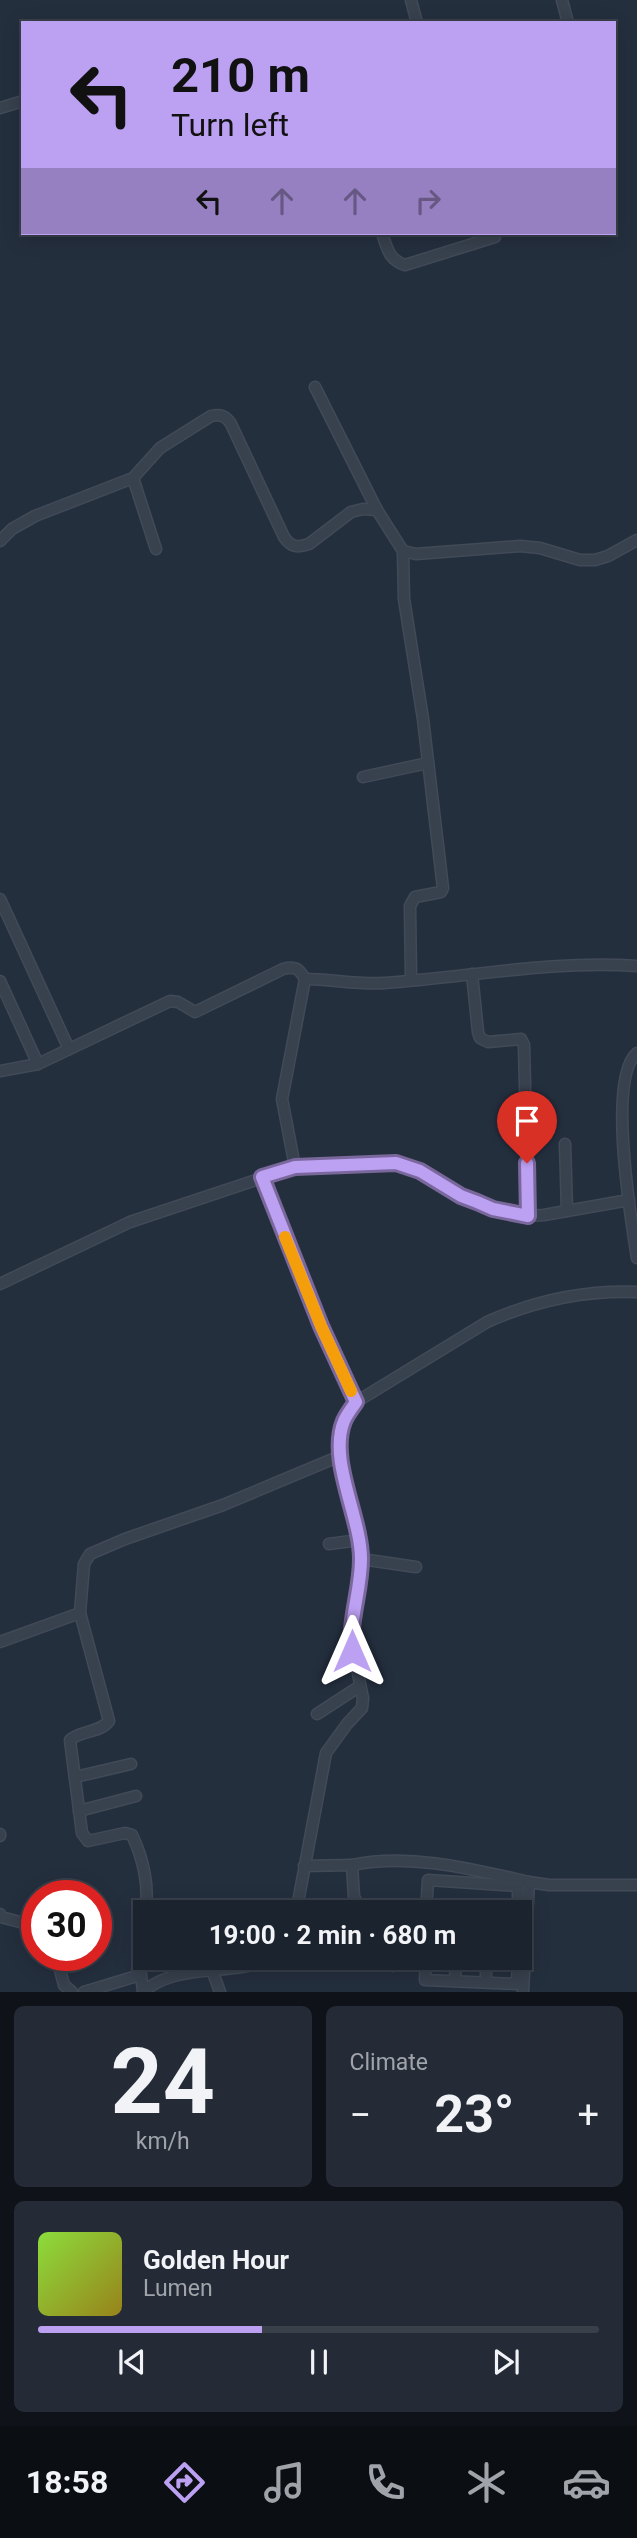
<!DOCTYPE html>
<meta charset="utf-8">
<style>
body{margin:0;font-family:Roboto,sans-serif;background:#242b36;color:#f1f3f6;height:100vh;display:flex;flex-direction:column;font-size:26px;white-space:nowrap}
*{box-sizing:border-box;margin:0}
p{font-size:23px;color:#a0a4aa}
.icon{flex:none;width:38px;height:38px;fill:none;stroke:currentColor;stroke-width:2;stroke-linecap:round;stroke-linejoin:round}
.map{position:relative;height:1992px;overflow:hidden}
.side{display:flex;flex-direction:column;gap:14px;padding:14px;background:#0f1319;flex:1}
.side>*{flex:none}
.guide{position:absolute;left:21px;top:21px;width:595px;height:214px;border-radius:0px;box-shadow:0 4px 18px #0003,0 0 0 2px #39404a;background:#bca0f2;color:#111;overflow:hidden}
.speed{position:absolute;left:21px;top:1880px;display:flex;gap:14px;font-size:35px;font-weight:700;text-align:center}
.speed>*{display:grid;place-content:center;width:91px;height:91px;border-radius:50%;background:#1b232e;box-shadow:0 4px 18px #0003,0 0 0 2px #39404a;line-height:1}
.speed .limit{border:10px solid #d22;background:#fff;color:#111}
.pin{position:absolute;display:grid;place-items:center;width:60px;height:60px;color:#fff;margin:-72px -30px;border-radius:50% 50% 50% 0;rotate:-45deg;box-shadow:0 0 7px #0007}
.pin .icon{rotate:45deg}
.me{position:absolute;width:77px;margin:-38px;rotate:0deg;stroke-linejoin:round;filter:drop-shadow(0 0 5px #0008)}
.turn{display:flex;align-items:center;gap:24px;height:147px;padding:0 35px;font-size:32px}
.turn .icon{width:91px;height:91px;stroke-width:2.5}
.turn b{display:block;font-size:49px;line-height:60px}
.lanes{display:flex;align-items:center;height:66px;padding:0 35px;background:#0003;justify-content:center;gap:35px;direction:ltr}
.lanes .off{opacity:.35}
.big{font-size:52px;font-weight:700;line-height:1.1}
.side .tile{flex:1;display:flex;flex-direction:column;justify-content:center;gap:10px;min-width:0;padding:0 24px;border-radius:10px;background:#242b36}
.side .dial{align-items:center;gap:0}
.dial b{font-size:91px;line-height:1}
.song{display:flex;align-items:center;gap:21px}
.cover{width:84px;height:84px;border-radius:10px;background:linear-gradient(135deg,hsl(90 70% 55%),hsl(50 70% 35%))}
.played{height:7px;border-radius:4px;background:linear-gradient(90deg,#bca0f2 40%,#39404a 40%)}
.keys{display:flex;justify-content:space-around;direction:ltr}
.heat{display:flex;justify-content:space-between;align-items:center;font-size:38px;direction:ltr}
.side .tiles{flex:1;display:grid;gap:14px;grid-template-columns:1fr 1fr}
.tile:last-child{grid-column:span 2}
.trip{position:absolute;left:133px;top:1900px;width:399px;height:70px;border-radius:0px;background:#1b232e;box-shadow:0 4px 18px #0003,0 0 0 2px #39404a;font-weight:700;line-height:70px;text-align:center}
.tabs{display:flex;height:112px;justify-content:space-around;align-items:center;background:#0b0e12;color:#a0a4aa}
.tabs .icon{width:49px;height:49px}
.tabs .selected{color:#bca0f2}
.tabs b{font-size:32px;color:#f1f3f6}
.map>svg:first-child{display:block}
</style>
<div class="map">
<svg width="637" height="1992" viewBox="0 0 637 1992">
<rect width="100%" height="100%" fill="#242f3e"/>
<g fill="none" stroke-linecap="round" stroke-linejoin="round">
<defs>
<g id="minor">
<path d="M411,0l6,23"/>
<path d="M562,0l6,23"/>
<path d="M0,108l23,-7"/>
<path d="M382,233c5,15 7,27 23,32l90,-28 -1,-4"/>
<path d="M315,387l62,123 26,41 1,48 19,120 20,169 -2,4 -26,5 -5,9 1,74"/>
<path d="M133,478l23,71"/>
<path d="M0,541l12,-12 23,-13 98,-38 27,-30 51,-32c10,-2 15,0 20,8l53,113c7,10 13,11 25,7l42,-32 12,-3 14,1"/>
<path d="M403,551l13,3 104,-8 20,2 40,12h15l13,-4 29,-16"/>
<path d="M363,777l65,-14"/>
<path d="M0,899l69,150"/>
<path d="M472,974l6,58 2,6 8,4 33,-3 3,6 4,171"/>
<path d="M0,981l38,83"/>
<path d="M637,1053c-30,25 -6,166 0,205"/>
<path d="M0,1071l38,-7 132,-63 8,1 17,10 88,-43c12,-3 16,-1 22,10"/>
<path d="M565,1144l2,67"/>
<path d="M295,1167l-13,-68 23,-120c27,0 53,6 80,4 84,-6 168,-23 252,-17"/>
<path d="M262,1177l59,150 35,75"/>
<path d="M0,1284l130,-62 165,-55 101,-4 24,8 41,25 32,13 35,7 16,-1 85,-15"/>
<path d="M329,1544l30,-4"/>
<path d="M361,1559l55,8"/>
<path d="M80,1613l4,-49 6,-10 35,-15 98,-34 117,-49"/>
<path d="M0,1642l80,-29 29,108c-9,12 -28,9 -39,19l12,93 6,8 37,-8 7,2c11,23 18,52 13,78"/>
<path d="M317,1714l43,-28"/>
<path d="M75,1777l56,-13"/>
<path d="M79,1811l57,-15"/>
<path d="M0,1834v2"/>
<path d="M352,1865c58,-12 120,4 177,17l-6,110"/>
<path d="M304,1866l48,-1 2,32 5,9 34,2 22,5"/>
<path d="M529,1882l20,3h88"/>
<path d="M296,1913l30,-160 21,-29 15,-16 1,-10 -12,-58 2,-28 7,-39 1,-22 -21,-95v-20l4,-17 12,-17 131,-80c47,-21 99,-32 150,-30"/>
<path d="M426,1913l2,-33 90,6v27"/>
<path d="M0,1914l1,3 19,5 17,-1"/>
<path d="M56,1955l8,30 8,7"/>
<path d="M393,1958v8"/>
<path d="M426,1958l-1,22 92,4 1,-26"/>
<path d="M212,1970l8,22"/>
<path d="M455,1981l1,-23"/>
<path d="M486,1982v-24"/>
<path d="M143,1991l-3,-24 5,-54"/>
<path d="M84,1992l56,-17"/>
<path d="M143,1992c36,-31 88,-14 129,-34"/>
</g>
</defs>
<use href="#minor" stroke="#414a57" stroke-width="13"/>
<use href="#minor" stroke="#38414e" stroke-width="10"/>
</g>
<g fill="none" stroke-linecap="round" stroke-linejoin="round">
<defs>
<path id="route" d="M352,1651c-3,-32 9,-60 9,-92 0,-42 -33,-99 -17,-138 3,-7 8,-13 12,-19l-35,-76 -59,-149 33,-10 101,-4 24,8 41,25 16,6 16,7 35,7 -1,-53"/>
</defs>
<use href="#route" stroke="#7a689d" stroke-width="18"/>
<use href="#route" stroke="#bca0f2" stroke-width="12"/>
<path stroke="#f59e0b" stroke-width="12" d="M285,1237l36,89 30,65"/>
</g>
</svg>
<div class="speed"><div class="limit">30</div></div>
<div class="pin" style="left:527px;top:1163px;background:#d93025"><svg class="icon" aria-label="arrive" viewBox="0 0 24 24"><path d="M6 21V4h12l-3 4 3 4H6"/></svg></div>
<svg class="me" style="left:352px;top:1651px" viewBox="-20 -20 40 40"><path d="M0-17L14 15 0 8-14 15z" fill="#bca0f2" stroke="#fff" stroke-width="4"/></svg>
<div class="trip">19:00 · 2 min · 680 m</div>
<div class="guide">
<div class="turn"><svg class="icon" aria-label="left" viewBox="0 0 24 24"><path d="M17 20v-9H6M10 6l-5 5 5 5"/></svg><div><b>210 m</b>Turn left</div></div>
<div class="lanes"><svg class="icon" aria-label="left" viewBox="0 0 24 24"><path d="M17 20v-9H6M10 6l-5 5 5 5"/></svg><svg class="icon off" aria-label="ahead" viewBox="0 0 24 24"><path d="M12 20V5M6 11l6-6 6 6"/></svg><svg class="icon off" aria-label="ahead" viewBox="0 0 24 24"><path d="M12 20V5M6 11l6-6 6 6"/></svg><svg class="icon off" aria-label="right" viewBox="0 0 24 24"><path d="M7 20v-9h11M14 6l5 5-5 5"/></svg></div>
</div>
</div>
<section class="side">
<div class="tiles">
<div class="tile dial"><b>24</b><p>km/h</p></div>
<div class="tile"><p>Climate</p>
<div class="heat"><a>−</a><b class="big">23°</b><a>+</a></div>
</div>
<div class="tile">
<div class="song"><i class="cover"></i><div><b>Golden Hour</b><p>Lumen</p></div></div>
<div class="played"></div>
<div class="keys"><svg class="icon" aria-label="previous" viewBox="0 0 24 24"><path d="M18 5L8 12l10 7zM5 5v14"/></svg><svg class="icon" aria-label="pause" viewBox="0 0 24 24"><path d="M8 5v14M16 5v14"/></svg><svg class="icon" aria-label="next" viewBox="0 0 24 24"><path d="M6 5l10 7-10 7zM19 5v14"/></svg></div>
</div>
</div>
</section>
<nav class="tabs">
<b>18:58</b>
<svg class="icon selected" aria-label="directions" viewBox="0 0 24 24"><path d="M12 3l9 9-9 9-9-9zM9 14v-3h6M13 9l2 2-2 2"/></svg>
<svg class="icon" aria-label="music" viewBox="0 0 24 24"><path d="M9 18V5l10-2v13"/><circle cx="6" cy="18" r="3"/><circle cx="16" cy="16" r="3"/></svg>
<svg class="icon" aria-label="phone" viewBox="0 0 24 24"><path d="M5 4h4l2 5-3 2q2 4 5 5l2-3 5 2v4C11 20 4 13 5 4z"/></svg>
<svg class="icon" aria-label="climate" viewBox="0 0 24 24"><path d="M12 3v18M4 7l16 10M4 17L20 7"/></svg>
<svg class="icon" aria-label="car" viewBox="0 0 24 24"><path d="M5 17H2v-5l4-1 3-4h7l3 4 3 1v5h-3M9 17h6M6 11h13"/><circle cx="7" cy="17" r="2"/><circle cx="17" cy="17" r="2"/></svg>
</nav>
